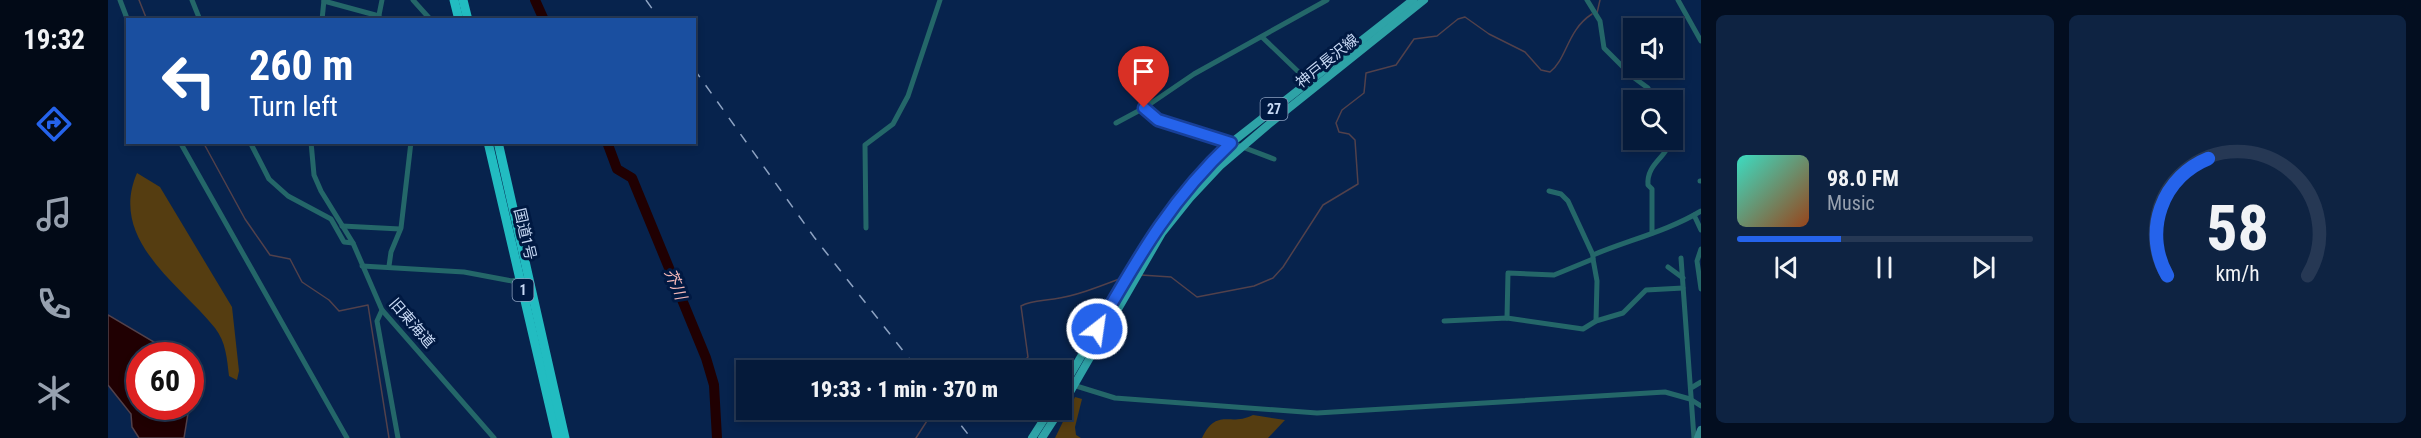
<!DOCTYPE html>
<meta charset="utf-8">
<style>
body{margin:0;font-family:"Roboto Condensed","Noto Sans JP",sans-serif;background:#0e2342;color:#f1f3f6;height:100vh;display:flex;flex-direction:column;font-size:22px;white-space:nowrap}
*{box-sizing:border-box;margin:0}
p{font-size:20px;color:#97a1af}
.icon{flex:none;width:33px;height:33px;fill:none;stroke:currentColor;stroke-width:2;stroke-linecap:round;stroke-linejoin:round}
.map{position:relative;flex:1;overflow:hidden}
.panel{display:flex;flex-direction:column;gap:15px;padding:15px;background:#030e20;width:720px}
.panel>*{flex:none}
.top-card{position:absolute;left:18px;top:18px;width:570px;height:126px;border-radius:0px;box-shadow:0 3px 9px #0003,0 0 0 2px #263854;background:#1a4fa0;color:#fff;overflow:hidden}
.buttons{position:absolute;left:1515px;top:18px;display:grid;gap:12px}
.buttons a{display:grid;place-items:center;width:60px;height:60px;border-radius:0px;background:#051a3a;box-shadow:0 3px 9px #0003,0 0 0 2px #263854;font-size:30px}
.speed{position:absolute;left:18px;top:342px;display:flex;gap:12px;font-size:30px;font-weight:700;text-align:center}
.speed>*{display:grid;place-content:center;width:78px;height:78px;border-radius:50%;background:#051a3a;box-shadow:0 3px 9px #0003,0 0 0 2px #263854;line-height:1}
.speed .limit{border:9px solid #d22;background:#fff;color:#111}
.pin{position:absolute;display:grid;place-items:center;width:51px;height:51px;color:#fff;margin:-62px -26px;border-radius:50% 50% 50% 0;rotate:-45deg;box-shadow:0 0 6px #0007}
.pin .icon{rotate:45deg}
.me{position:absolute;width:66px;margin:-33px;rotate:30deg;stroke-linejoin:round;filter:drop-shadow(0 0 4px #0008)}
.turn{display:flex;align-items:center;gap:21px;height:126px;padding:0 24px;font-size:27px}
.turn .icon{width:78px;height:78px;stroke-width:2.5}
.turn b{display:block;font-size:42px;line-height:51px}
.panel .card{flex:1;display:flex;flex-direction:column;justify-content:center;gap:9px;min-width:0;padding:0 21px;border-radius:9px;background:#0e2342}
.panel .dial{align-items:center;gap:0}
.dial svg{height:156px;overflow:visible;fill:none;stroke:#263854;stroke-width:7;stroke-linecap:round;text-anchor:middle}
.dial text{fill:#f1f3f6;stroke:none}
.song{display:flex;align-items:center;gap:18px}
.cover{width:72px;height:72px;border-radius:9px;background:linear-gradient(135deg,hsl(170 70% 55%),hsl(20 70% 35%))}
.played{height:6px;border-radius:3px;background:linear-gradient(90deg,#2563eb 35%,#263854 35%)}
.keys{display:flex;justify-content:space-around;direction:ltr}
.panel .tiles{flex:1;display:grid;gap:15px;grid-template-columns:repeat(2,1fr)}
.trip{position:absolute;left:628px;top:360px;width:336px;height:60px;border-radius:0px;background:#051a3a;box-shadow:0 3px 9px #0003,0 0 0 2px #263854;font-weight:800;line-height:60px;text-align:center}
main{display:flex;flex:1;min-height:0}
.dock{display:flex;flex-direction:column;width:108px;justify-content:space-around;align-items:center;background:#020a17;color:#97a1af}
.dock .icon{width:42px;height:42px}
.dock .current{color:#2563eb}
.dock b{font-size:27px;color:#f1f3f6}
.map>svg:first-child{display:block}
</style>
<main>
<nav class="dock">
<b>19:32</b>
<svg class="icon current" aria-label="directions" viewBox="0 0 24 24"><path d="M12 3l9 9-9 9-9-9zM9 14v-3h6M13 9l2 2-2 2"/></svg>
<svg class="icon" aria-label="music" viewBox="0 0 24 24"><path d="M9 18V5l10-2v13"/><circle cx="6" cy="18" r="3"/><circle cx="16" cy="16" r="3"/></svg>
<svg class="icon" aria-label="phone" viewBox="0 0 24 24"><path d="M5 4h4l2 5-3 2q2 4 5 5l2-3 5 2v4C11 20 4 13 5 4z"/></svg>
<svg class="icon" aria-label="climate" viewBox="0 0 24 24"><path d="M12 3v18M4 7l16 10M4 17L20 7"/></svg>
</nav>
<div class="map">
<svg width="1593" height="438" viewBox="0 0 1593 438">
<rect width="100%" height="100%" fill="#07234d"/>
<g fill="#553d11">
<path d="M29,173l23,14 72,120 7,64 -2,9 -8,-4c-2,-17 -3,-34 -14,-48 -35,-44 -107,-88 -78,-155z"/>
<path d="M967,397l7,2 -7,28 1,8 5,3h-26z"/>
<path d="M1145,415l32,5 -17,18h-66c15,-31 28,-11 51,-23z"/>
</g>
<path fill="#200002" stroke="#52414b" stroke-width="1.5" d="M0,315l68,40 -36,1v50l49,1 -5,31h-45l-7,-11 -1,-13 -23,-29z"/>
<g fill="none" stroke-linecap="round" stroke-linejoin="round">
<g stroke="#52414b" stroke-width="1.5">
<path d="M31,0l8,20"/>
<path d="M1489,13l3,-13"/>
<path d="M95,142l42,77 25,36 20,4 12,23 27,18 10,11 29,-6 21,133"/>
<path d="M1033,275l30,2 26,20 57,-11 19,-8 10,-11 40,-62 35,-21 -3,-44 -6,-6 -10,-2 -3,-9 6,-13 22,-17 2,-20 30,-8 18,-26 23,-3 21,-17 7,-2 24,17 36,18 16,18 9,2c17,-13 17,-42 42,-58"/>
<path d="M897,370l14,-4 9,-9 -7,-51c11,-6 21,-5 33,-7 22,-3 47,-13 68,-21"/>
<path d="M808,438l18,-28"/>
</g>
<g stroke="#200002" stroke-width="10">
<path d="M427,0l9,20"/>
<path d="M499,142l10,27 15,9 74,180 8,27 3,53"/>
</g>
<g stroke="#246769" stroke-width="5">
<path d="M12,0l8,21"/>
<path d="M84,0l8,20"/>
<path d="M305,0l18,20"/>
<path d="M1479,0l13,21 4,27 29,29 15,11 6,12"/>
<path d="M1570,0l23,41"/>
<path d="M216,1l55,15"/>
<path d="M214,20l2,-20"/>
<path d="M270,20l4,-20"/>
<path d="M1154,37l47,45"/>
<path d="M1036,108l14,12 45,12 71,27"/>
<path d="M1008,123l28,-15 50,-34 133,-74"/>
<path d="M72,142l167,296"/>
<path d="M142,142l19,37 19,17 43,23 13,23 9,1"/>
<path d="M203,142l3,33 7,16 32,52 29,67 112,128"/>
<path d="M243,142l3,1"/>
<path d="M1592,181h1"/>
<path d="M1441,191l12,3 7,7 25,54"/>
<path d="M1586,215l7,15"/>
<path d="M234,226l58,3"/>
<path d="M758,228l-1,-83 28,-21 15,-28 32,-96"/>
<path d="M1544,233v-44l-4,-4c-2,-22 21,-28 21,-45"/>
<path d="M1593,249l-4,12 4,28"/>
<path d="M1573,258l13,180"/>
<path d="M1485,259l4,22 -1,40"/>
<path d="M254,266l102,6 48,9 8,-2"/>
<path d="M281,266l2,-14 10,-24 10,-86"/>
<path d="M1560,267l15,11"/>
<path d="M274,310l-5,11 21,117"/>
<path d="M1399,318l1,-45 46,2 39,-16v-4c36,-15 75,-24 108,-44"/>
<path d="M1336,321l63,-3 76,11 13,-8 27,-8 23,-23 37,-2"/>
<path d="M965,385l42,13 202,15 348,-21 25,7 11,7"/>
<path d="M1583,388l10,-6"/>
</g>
<path stroke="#33888b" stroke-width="8" d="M1590,438l3,-8"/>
<g stroke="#2ea3a7" stroke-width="8">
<path d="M954,389l90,-154 44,-59 35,-33 182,-143"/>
<path d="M954,406l100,-173 28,-35 30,-32 48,-41 156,-125"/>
<path d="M924,438l18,-28"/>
<path d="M934,438l18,-28"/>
</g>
<g stroke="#22bcc1" stroke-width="9">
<path d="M346,0l5,20"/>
<path d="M355,0l5,20"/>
<path d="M380,142l69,296"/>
<path d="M390,142l67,296"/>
</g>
<g stroke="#8da2c2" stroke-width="1.5" stroke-dasharray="10 10" stroke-linecap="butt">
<path d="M538,0l14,20"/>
<path d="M586,69l120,168 104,133"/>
<path d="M841,410l22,28"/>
</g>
</g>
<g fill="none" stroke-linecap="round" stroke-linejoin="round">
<defs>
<path id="route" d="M989,329c41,-71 73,-129 134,-186l-73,-23 -14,-12"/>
</defs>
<use href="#route" stroke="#184099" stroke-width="15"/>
<use href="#route" stroke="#2563eb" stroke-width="10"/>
</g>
<g text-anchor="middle" stroke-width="6" stroke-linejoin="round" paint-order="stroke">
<g fill="#001942" stroke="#8ca0bf" stroke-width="1.5">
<rect x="1152.5" y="98" width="27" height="22" rx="4.5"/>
<rect x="404.5" y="279" width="21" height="22" rx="4.5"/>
</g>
<g font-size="14" font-weight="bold" fill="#c8daf5">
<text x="1166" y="114">27</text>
<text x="415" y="295">1</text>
</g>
<g font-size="15" fill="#c8daf5" stroke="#001942">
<text transform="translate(1219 61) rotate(-39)" y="5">神戸長沢線</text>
<text transform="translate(417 234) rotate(77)" y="5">国道1号</text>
<text transform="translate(304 323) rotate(49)" y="5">旧東海道</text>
</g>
<g font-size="16" font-style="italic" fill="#f4b8b8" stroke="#001942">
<text transform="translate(568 284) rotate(67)" y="6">芥川</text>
</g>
</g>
</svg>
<div class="buttons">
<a><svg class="icon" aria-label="sound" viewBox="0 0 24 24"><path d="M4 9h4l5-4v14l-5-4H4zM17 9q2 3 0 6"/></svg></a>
<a><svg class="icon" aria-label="search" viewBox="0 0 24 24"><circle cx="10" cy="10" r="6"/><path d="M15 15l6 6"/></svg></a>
</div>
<div class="speed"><div class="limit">60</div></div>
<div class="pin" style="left:1036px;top:108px;background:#d93025"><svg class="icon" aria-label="arrive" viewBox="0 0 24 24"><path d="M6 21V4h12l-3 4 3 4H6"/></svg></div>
<svg class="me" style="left:989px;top:329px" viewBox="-20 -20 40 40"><circle r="17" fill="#2563eb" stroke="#fff" stroke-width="3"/><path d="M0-11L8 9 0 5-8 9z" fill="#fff"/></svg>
<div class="trip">19:33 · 1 min · 370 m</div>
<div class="top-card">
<div class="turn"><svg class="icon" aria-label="left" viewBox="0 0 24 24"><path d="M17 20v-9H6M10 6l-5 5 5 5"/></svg><div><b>260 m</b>Turn left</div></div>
</div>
</div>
<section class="panel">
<div class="tiles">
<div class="card">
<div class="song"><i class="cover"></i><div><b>98.0 FM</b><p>Music</p></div></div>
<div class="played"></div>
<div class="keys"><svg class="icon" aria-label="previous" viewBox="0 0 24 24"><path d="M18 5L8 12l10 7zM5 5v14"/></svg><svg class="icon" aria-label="pause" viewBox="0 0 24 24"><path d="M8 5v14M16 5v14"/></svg><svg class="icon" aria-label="next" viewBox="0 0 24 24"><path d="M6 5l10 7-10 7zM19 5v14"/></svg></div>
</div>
<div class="card dial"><svg viewBox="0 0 100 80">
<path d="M14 69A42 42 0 1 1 86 69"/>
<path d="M14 69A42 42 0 0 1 35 9" stroke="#2563eb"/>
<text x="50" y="56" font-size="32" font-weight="700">58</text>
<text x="50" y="72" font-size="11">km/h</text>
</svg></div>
</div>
</section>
</main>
